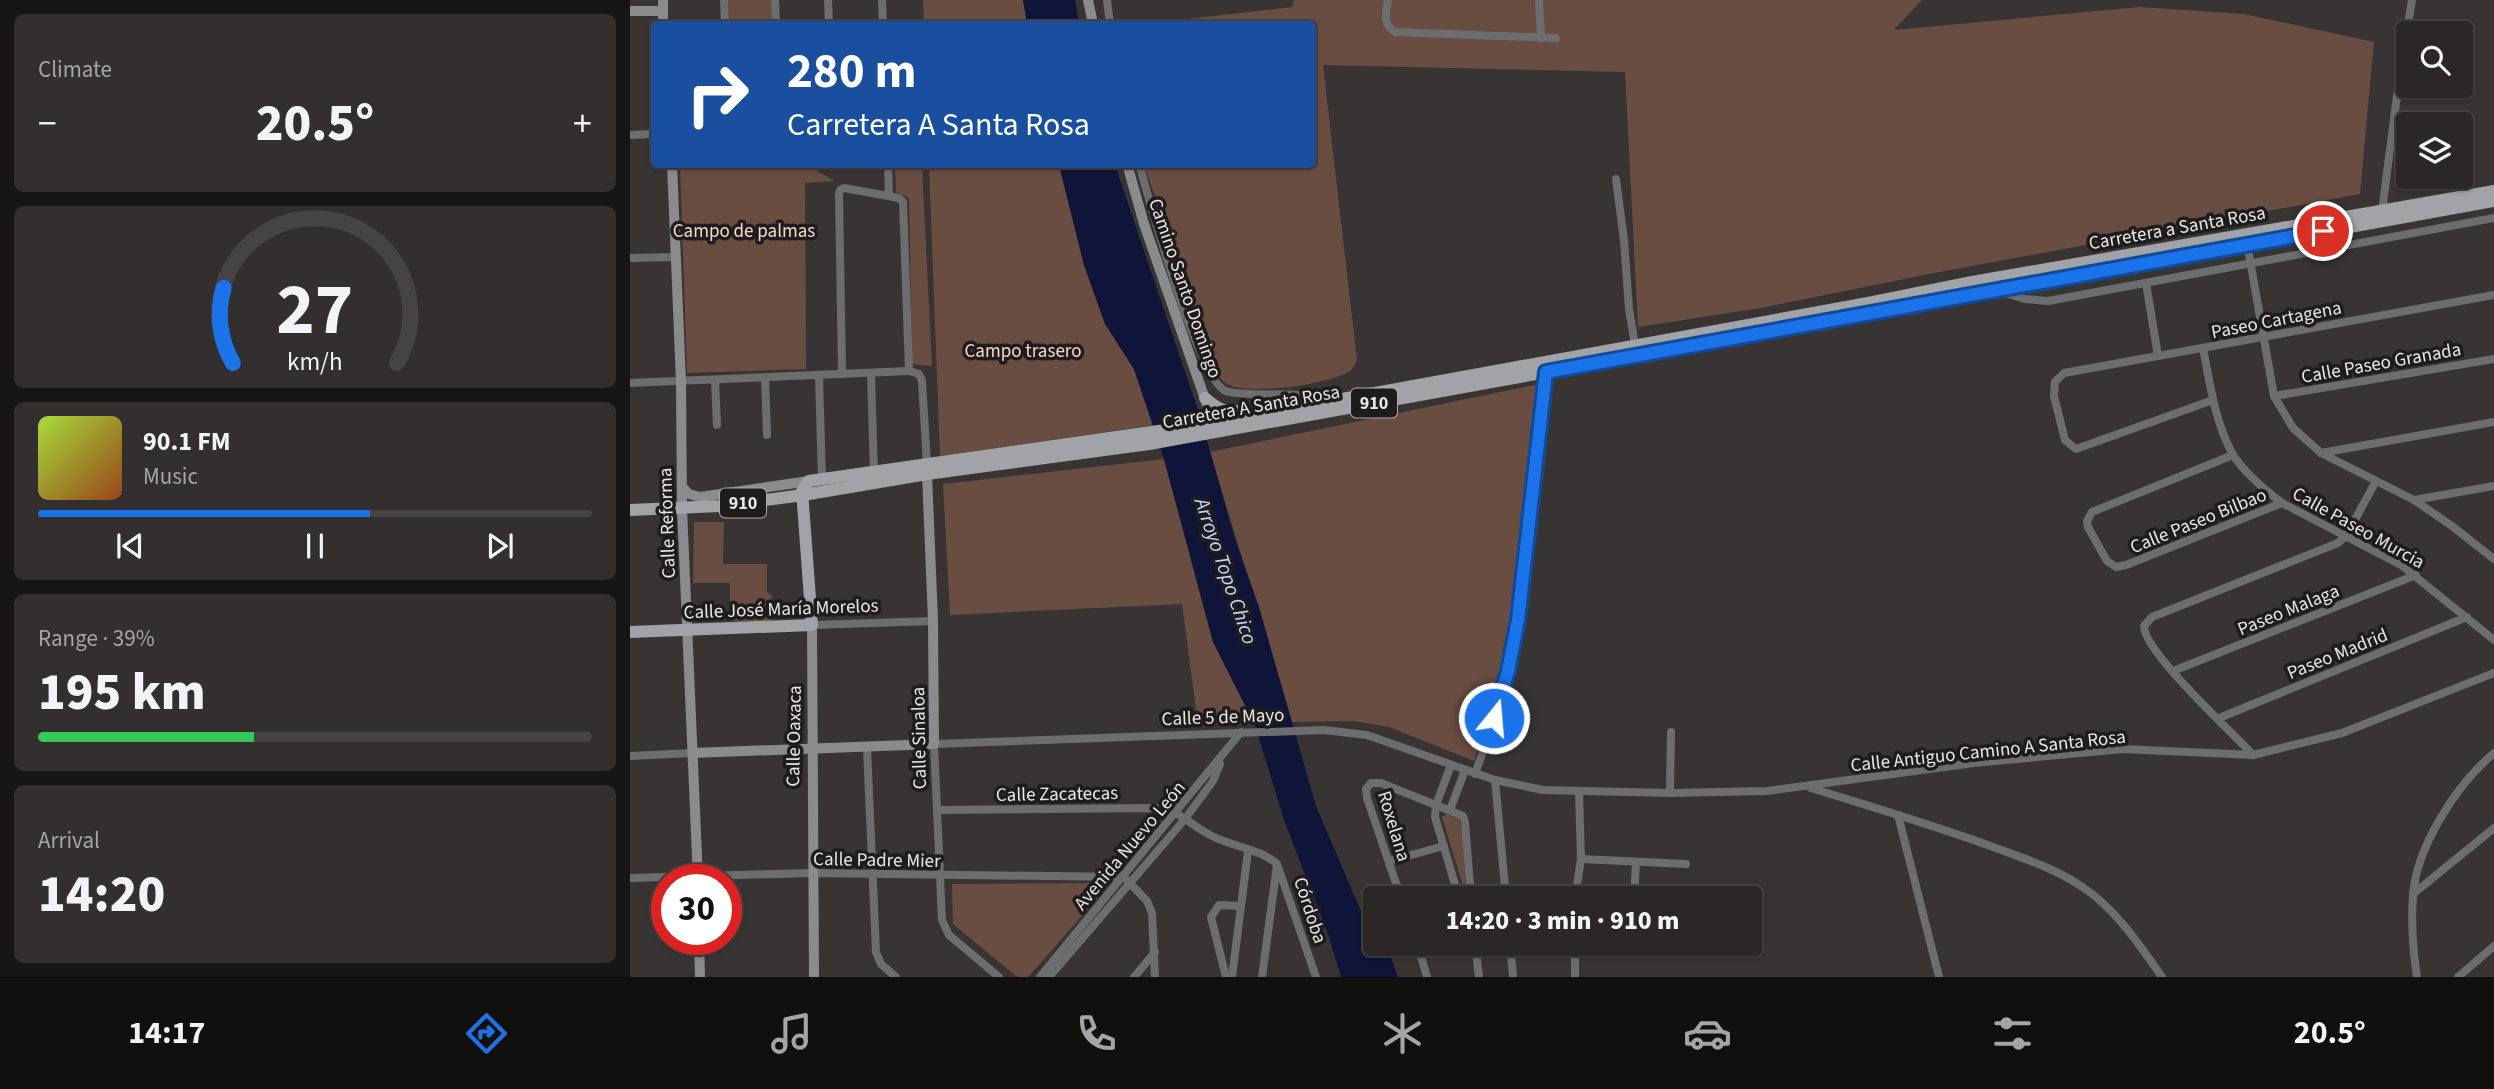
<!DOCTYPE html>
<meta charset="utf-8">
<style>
body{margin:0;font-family:"Source Sans 3",sans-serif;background:#322f2e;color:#f1f3f6;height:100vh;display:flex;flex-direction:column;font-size:26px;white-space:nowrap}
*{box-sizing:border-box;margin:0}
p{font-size:23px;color:#a5a5a7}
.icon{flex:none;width:38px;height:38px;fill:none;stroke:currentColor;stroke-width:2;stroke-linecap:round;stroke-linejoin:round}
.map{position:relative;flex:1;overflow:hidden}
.side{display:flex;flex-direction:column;gap:14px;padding:14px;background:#171515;width:630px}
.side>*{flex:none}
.guide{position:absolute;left:21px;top:21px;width:665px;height:147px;border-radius:7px;box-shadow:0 2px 5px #0004,0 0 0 2px #464443;background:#1a4fa0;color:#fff;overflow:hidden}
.tools{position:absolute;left:1766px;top:21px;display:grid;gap:14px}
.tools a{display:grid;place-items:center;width:77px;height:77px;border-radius:7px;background:#2a2726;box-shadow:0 2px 5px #0004,0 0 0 2px #464443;font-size:35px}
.speed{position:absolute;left:21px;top:864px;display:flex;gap:14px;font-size:35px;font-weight:700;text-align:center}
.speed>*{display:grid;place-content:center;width:91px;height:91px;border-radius:50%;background:#2a2726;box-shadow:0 2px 5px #0004,0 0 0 2px #464443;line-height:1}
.speed .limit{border:10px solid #d22;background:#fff;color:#111}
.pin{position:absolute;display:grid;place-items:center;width:60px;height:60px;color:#fff;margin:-30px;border:4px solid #fff;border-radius:50%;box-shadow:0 2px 7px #0007}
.me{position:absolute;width:77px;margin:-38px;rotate:17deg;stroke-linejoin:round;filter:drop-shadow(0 0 5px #0008)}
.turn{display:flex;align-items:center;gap:24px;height:147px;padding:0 21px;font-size:32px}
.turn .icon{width:91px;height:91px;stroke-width:2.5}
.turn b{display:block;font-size:49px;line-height:60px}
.big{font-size:52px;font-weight:800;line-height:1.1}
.side .widget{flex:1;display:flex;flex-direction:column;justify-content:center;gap:10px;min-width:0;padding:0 24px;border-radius:10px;background:#322f2e}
.side .dial{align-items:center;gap:0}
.dial svg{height:182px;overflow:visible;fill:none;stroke:#464443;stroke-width:7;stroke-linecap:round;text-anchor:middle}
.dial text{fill:#f1f3f6;stroke:none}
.song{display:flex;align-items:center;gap:21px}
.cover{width:84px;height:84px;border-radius:10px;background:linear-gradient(135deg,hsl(80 70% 55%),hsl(20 70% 35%))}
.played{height:7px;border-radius:4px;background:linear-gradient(90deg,#1a73e8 60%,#464443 60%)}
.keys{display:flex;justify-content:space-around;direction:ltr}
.heat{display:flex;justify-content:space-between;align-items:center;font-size:38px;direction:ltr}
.charge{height:10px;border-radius:5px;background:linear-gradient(90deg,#34c759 39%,#464443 0)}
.trip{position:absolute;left:733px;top:886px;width:399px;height:70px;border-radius:7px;background:#2a2726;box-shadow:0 2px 5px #0004,0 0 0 2px #464443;font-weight:800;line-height:70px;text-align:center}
.tab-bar{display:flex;height:112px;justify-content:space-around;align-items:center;background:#11100f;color:#a5a5a7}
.tab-bar .icon{width:49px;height:49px}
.tab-bar .on{color:#1a73e8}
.tab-bar b{font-size:32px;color:#f1f3f6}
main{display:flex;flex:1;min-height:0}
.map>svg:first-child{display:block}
</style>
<main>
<section class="side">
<div class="widget"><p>Climate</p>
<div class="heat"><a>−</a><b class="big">20.5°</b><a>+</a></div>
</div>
<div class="widget dial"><svg viewBox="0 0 100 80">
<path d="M14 69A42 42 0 1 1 86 69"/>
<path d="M14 69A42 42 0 0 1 10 36" stroke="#1a73e8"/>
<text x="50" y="56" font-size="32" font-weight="700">27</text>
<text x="50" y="72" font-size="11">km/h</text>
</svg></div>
<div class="widget">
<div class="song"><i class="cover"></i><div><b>90.1 FM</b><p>Music</p></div></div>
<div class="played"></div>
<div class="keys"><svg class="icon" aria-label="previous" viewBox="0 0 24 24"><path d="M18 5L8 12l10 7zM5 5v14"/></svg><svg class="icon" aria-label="pause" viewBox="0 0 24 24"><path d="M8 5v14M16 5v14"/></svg><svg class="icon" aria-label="next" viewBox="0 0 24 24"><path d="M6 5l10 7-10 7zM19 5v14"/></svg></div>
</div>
<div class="widget"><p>Range · 39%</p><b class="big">195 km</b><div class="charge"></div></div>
<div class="widget"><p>Arrival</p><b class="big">14:20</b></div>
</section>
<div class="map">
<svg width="1864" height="977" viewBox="0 0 1864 977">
<rect width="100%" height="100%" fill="#383433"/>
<g fill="#694d40">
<path d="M98,0h43l1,24h-43z"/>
<path d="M293,0h100l4,24h-103z"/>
<path d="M664,0h628l-28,30 246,-23 104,7 130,28 -14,152 -431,80 -168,34 -123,19 -13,-255 -302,-7 34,295c-2,4 -3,7 -6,10 -19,15 -98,24 -120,16 -7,-3 -12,-8 -16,-15l-71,-206 168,-1v-140h-167l147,-17z"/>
<path d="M50,165h128l26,16 -29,2 1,186 -119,4z"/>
<path d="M299,165h130l25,100 21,59 29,45 19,56 -213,31z"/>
<path d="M265,166l27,1 10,199 -20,-2 -3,-166 -13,-6z"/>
<path d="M909,384l-29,267 -36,110 -85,-34 -35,-6 -62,1 -82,-270z"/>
<path d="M534,459l49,183 42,83 -57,-1 -16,-120 -232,11 -7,-131z"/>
<path d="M64,522h30l-1,42h44v28l5,4v25h-42v-38h-37z"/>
<path d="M816,814l13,5 3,8 4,69 -24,-79z"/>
<path d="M481,883l-83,94h-11l-64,-53 -1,-40z"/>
</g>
<g fill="#0e1539">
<path d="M393,0h52l4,24h-52z"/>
<path d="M429,165h56l86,254 33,117 25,71 57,199 44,103 15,18 1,16h10l12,34h-57l-12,-40 -45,-117 -29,-95 -42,-83 -49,-183 -30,-90 -29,-45 -21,-59z"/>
</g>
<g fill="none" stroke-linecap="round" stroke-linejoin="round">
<g stroke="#6c6d6e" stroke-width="8">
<path d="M94,0l1,24"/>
<path d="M145,0l1,24"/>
<path d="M198,0l1,24"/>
<path d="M252,0l1,24"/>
<path d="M477,0l3,24"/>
<path d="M758,0c-2,13 -6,24 7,32l161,6"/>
<path d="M909,0l2,38"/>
<path d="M0,135l24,-1"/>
<path d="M258,164l1,31"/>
<path d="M509,164c10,35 60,218 87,227 8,3 18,2 26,3 25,1 50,-2 74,6"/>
<path d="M986,179l8,61 5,69 6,36"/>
<path d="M1752,211l19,-146 11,-65"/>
<path d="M1617,243l27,153 19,32 28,25 93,47 38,26 42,33"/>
<path d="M0,258l46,-1"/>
<path d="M1516,283l12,73"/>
<path d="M1372,292l23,7 23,2 446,-83"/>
<path d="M1573,348c7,36 12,73 29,105 11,19 33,37 50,50l119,62 93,75"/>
<path d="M241,373l3,102"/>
<path d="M212,374l-3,-180 1,-4 4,-2 55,10 4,4 6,169 10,3 3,7 5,83"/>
<path d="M189,376l3,104"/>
<path d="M135,378l2,57"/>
<path d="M85,380l2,45"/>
<path d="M0,383l279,-12"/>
<path d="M1644,396l220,-37"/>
<path d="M1583,400l-137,49 -11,-9 -11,-44 1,-14 9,-9 430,-78"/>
<path d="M1691,453l173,-31"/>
<path d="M1603,455l-141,57 -5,9 1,6 19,34 9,6 10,-2 156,-62"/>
<path d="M1784,500l80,-14"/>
<path d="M182,625l121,-4"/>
<path d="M1543,671l243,-96"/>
<path d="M1589,718l248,-101"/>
<path d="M237,748l9,204 5,12 15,13"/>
<path d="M1623,755c-20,-22 -110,-104 -109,-129l8,-9 186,-74 8,-7 30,-55"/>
<path d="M0,756l63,-3"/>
<path d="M821,765l-15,40 -1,12 24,81"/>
<path d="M845,774l20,-57 19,-73 32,-276"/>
<path d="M865,780l11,118"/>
<path d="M1181,788c61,19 122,37 182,59 30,11 61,21 88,39 34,22 58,58 81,91"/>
<path d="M1040,793l1,-61"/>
<path d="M307,810l218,-2c28,3 34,17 57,28 19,10 51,14 65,28l39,113"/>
<path d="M820,810l15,-40"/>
<path d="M1268,815l41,162"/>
<path d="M951,859l105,5"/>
<path d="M759,861l55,-15"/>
<path d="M0,878l182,-5 312,4 23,24 5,12 3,64"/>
<path d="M1783,894l81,-66"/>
<path d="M771,898l-34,-100 -1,-9 5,-6h10l82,33 2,6 6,76"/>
<path d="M945,898l6,-39 -2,-67"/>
<path d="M1004,898l2,-35"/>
<path d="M787,943l10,34"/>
<path d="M845,943l4,34"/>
<path d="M880,943l3,34"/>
<path d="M369,977l-50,-42 -7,-15 -8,-176 390,-14 43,5 128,45 48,10 127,3 97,-2 207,-28 149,-14 130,6 89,-22 152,-60"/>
<path d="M410,977l201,-245"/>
<path d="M419,977l136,-158 28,-38 7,-17"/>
<path d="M504,977l21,-25"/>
<path d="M596,977l-15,-60 8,-12 21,1"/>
<path d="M602,977l16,-126"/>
<path d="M632,977l15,-112"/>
<path d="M945,977v-34"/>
<path d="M1787,977c-4,-26 -6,-54 -4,-81 3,-49 44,-112 81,-143"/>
<path d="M1828,977l36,-31"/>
</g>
<g stroke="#8a8b8d" stroke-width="10">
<path d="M33,0v24"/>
<path d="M458,0l5,24"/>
<path d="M0,11h33"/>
<path d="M42,164l9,218 1,126 16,372"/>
<path d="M497,164l17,60 69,198"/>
<path d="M52,487l7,7 11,3 109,-16"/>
<path d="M182,625l2,352"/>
<path d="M63,753l241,-9 -1,-123 -6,-147"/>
<path d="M69,940l1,37"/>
</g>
<g stroke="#a2a3a6" stroke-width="12">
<path d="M575,398c11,10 20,15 35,13"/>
<path d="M0,510l90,-4 83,-11 124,-21 222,-30 1345,-243"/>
<path d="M0,632l182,-7 -10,-134 7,-10 391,-56 668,-122 104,-21 522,-91"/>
</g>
</g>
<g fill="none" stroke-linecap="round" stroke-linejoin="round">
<defs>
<path id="route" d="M864,718l14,-47 10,-51 28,-248 777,-141"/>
</defs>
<use href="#route" stroke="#114b97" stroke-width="18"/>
<use href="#route" stroke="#1a73e8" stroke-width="12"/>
</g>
<g text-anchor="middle" stroke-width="7" stroke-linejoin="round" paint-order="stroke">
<g fill="#1e1c1c" stroke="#acaaa9" stroke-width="2">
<rect x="721" y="388.5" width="46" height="29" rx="5"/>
<rect x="90" y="488.5" width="46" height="29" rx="5"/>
</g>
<g font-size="18" font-weight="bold" fill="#e9e7e6">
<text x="744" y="409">910</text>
<text x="113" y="509">910</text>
</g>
<g font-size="19" fill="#e9e7e6" stroke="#1e1c1c">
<text transform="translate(1547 227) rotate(-10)" y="7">Carretera a Santa Rosa</text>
<text transform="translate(556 288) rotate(71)" y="7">Camino Santo Domingo</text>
<text transform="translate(1646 319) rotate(-11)" y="7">Paseo Cartagena</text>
<text transform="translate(1751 362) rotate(-10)" y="7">Calle Paseo Granada</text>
<text transform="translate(621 406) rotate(-10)" y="7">Carretera A Santa Rosa</text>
<text transform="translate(1568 520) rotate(-22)" y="7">Calle Paseo Bilbao</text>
<text transform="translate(36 523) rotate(-92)" y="7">Calle Reforma</text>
<text transform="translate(1729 527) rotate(29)" y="7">Calle Paseo Murcia</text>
<text transform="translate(151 608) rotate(-2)" y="7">Calle José María Morelos</text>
<text transform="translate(1658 609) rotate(-22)" y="7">Paseo Malaga</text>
<text transform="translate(1707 653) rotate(-22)" y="7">Paseo Madrid</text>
<text transform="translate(593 716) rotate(-2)" y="7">Calle 5 de Mayo</text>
<text transform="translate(163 736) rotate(-89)" y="7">Calle Oaxaca</text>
<text transform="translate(288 738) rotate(-91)" y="7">Calle Sinaloa</text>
<text transform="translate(1358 750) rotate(-6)" y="7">Calle Antiguo Camino A Santa Rosa</text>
<text transform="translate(427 793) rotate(-1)" y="7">Calle Zacatecas</text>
<text transform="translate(765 826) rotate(73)" y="7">Roxelana</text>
<text transform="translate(499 845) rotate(-50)" y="7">Avenida Nuevo León</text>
<text transform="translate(247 859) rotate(1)" y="7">Calle Padre Mier</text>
<text transform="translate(681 910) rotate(72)" y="7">Córdoba</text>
</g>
<g font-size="19" fill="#f6d7c8" stroke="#1e1c1c">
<text x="114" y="237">Campo de palmas</text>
<text x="393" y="357">Campo trasero</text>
</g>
<g font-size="21" font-style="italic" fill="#c7d4fe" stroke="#1e1c1c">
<text transform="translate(596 571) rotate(71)" y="7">Arroyo Topo Chico</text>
</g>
</g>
</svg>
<div class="tools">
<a><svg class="icon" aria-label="search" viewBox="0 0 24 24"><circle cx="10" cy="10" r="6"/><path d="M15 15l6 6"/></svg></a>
<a><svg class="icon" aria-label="layers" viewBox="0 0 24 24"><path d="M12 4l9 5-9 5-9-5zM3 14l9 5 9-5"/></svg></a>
</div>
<div class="speed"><div class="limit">30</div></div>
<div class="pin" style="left:1693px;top:231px;background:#d93025"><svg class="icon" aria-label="arrive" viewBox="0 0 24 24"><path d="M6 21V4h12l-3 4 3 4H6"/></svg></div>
<svg class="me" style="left:864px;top:718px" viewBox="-20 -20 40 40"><circle r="17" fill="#1a73e8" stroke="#fff" stroke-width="3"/><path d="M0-11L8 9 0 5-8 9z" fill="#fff"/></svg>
<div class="trip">14:20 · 3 min · 910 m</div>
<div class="guide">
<div class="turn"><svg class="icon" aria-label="right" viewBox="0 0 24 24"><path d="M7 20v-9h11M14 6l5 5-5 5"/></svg><div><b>280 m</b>Carretera A Santa Rosa</div></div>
</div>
</div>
</main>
<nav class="tab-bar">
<b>14:17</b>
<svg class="icon on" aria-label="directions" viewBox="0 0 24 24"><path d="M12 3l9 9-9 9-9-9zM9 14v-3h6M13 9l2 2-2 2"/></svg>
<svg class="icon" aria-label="music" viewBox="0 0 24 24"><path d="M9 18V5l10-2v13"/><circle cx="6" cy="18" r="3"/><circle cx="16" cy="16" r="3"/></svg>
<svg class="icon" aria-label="phone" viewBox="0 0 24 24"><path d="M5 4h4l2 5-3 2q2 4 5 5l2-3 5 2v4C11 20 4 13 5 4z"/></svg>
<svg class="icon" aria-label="climate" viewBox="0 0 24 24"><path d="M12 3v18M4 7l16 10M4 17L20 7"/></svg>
<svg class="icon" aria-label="car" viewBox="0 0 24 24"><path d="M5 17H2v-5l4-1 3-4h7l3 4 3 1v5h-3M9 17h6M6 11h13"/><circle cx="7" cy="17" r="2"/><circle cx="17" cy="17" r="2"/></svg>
<svg class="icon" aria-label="filters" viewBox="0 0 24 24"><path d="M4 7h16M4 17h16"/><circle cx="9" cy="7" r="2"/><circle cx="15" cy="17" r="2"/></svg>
<b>20.5°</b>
</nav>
